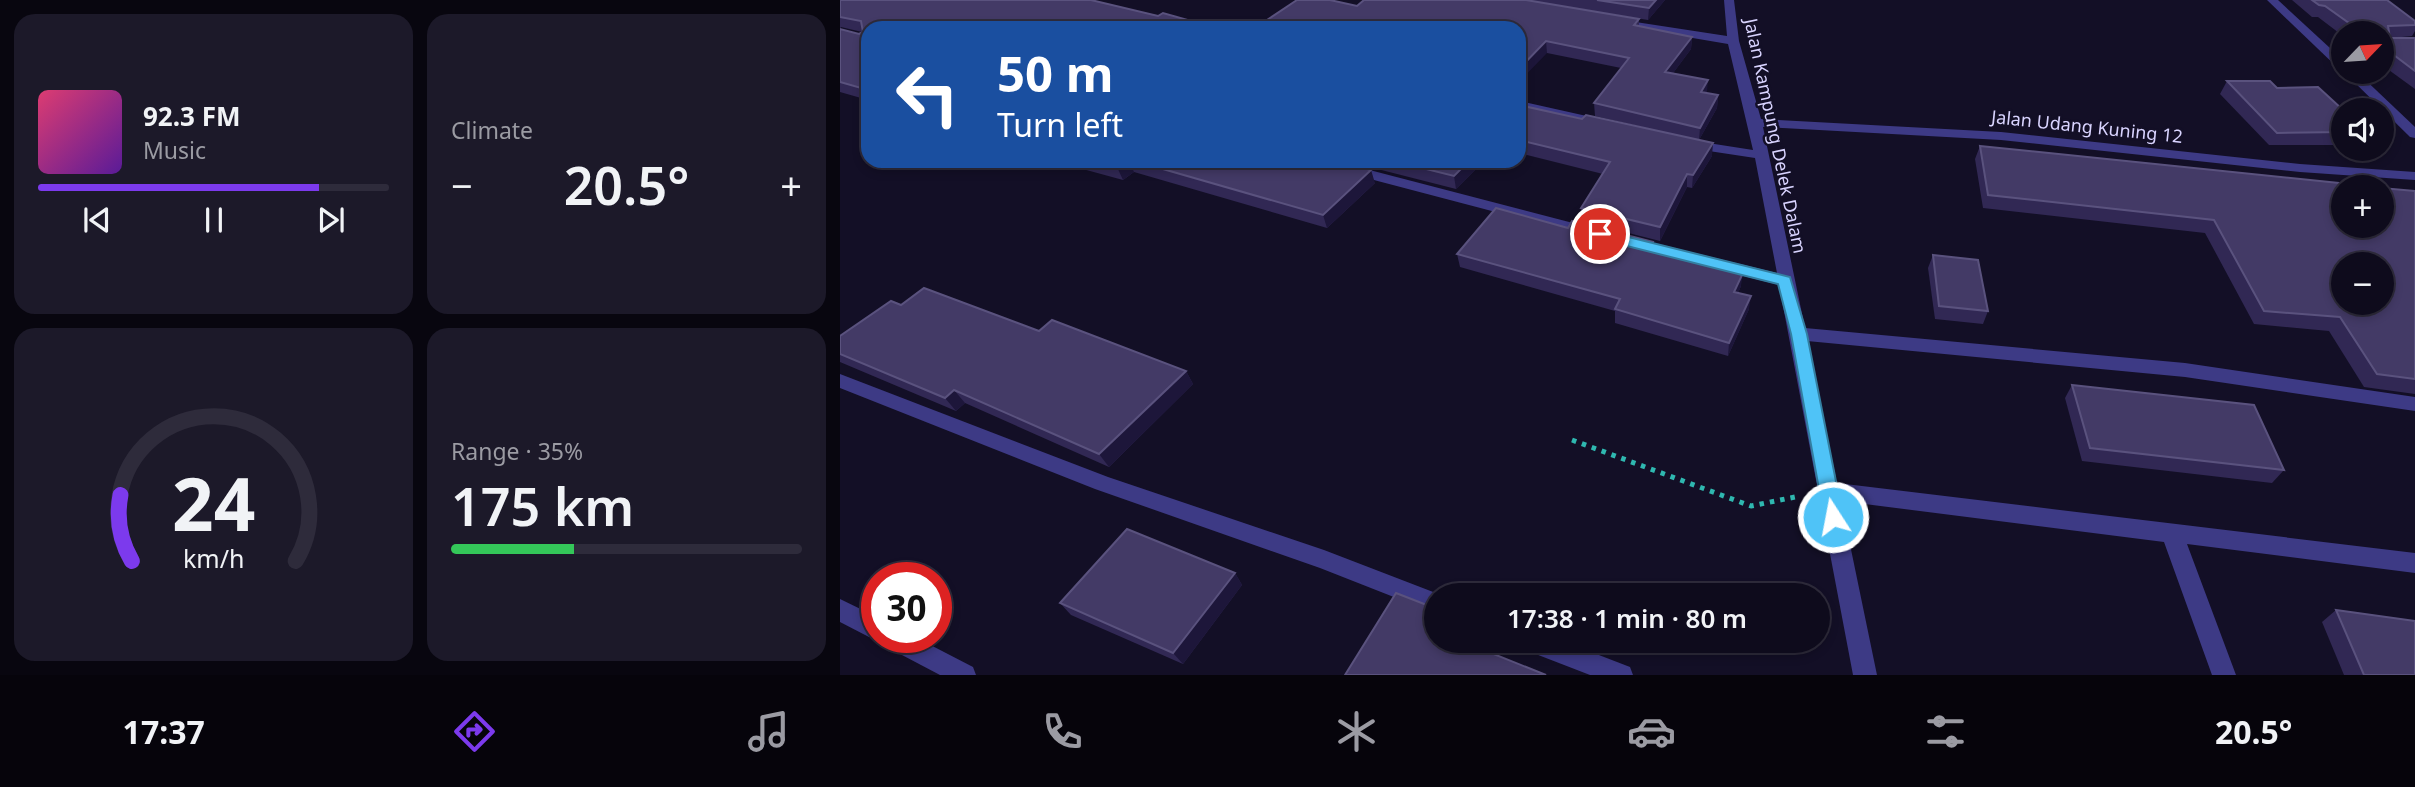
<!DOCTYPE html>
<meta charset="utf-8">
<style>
body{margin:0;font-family:"Noto Sans",sans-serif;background:#1c1929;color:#f1f3f6;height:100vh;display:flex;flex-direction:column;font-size:26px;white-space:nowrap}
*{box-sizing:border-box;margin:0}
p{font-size:23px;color:#9b9ba3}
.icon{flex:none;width:38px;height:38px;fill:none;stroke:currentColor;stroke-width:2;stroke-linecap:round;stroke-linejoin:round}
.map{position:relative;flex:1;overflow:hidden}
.drawer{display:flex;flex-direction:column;gap:14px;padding:14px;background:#08060f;width:840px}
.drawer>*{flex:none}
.hud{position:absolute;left:21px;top:21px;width:665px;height:147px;border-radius:21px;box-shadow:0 4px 10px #0003,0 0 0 2px #2e2b3b;background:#1a4fa0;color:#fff;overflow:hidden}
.needle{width:46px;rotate:65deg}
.fabs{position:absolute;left:1491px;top:21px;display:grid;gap:14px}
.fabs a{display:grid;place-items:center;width:63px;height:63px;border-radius:50%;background:#0e0b1c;box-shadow:0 4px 10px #0003,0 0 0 2px #2e2b3b;font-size:35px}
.speed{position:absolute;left:21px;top:562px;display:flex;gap:14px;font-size:35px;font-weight:700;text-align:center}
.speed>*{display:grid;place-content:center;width:91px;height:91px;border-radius:50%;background:#0e0b1c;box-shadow:0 4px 10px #0003,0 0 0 2px #2e2b3b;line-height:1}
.speed .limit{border:10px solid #d22;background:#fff;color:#111}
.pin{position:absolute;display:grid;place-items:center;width:60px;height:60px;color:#fff;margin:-30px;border:4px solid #fff;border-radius:50%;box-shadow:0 2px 7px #0007}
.me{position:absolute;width:77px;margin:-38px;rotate:349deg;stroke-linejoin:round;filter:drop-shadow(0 0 5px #0008)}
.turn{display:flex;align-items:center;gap:24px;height:147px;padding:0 21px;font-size:32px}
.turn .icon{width:91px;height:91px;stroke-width:2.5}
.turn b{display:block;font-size:49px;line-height:60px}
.big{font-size:52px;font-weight:600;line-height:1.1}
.drawer .card{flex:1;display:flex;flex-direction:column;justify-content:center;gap:10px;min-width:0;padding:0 24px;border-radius:21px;background:#1c1929}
.drawer .dial{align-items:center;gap:0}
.dial svg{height:182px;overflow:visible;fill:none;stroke:#2e2b3b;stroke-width:7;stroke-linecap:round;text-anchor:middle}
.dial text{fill:#f1f3f6;stroke:none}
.song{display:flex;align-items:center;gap:21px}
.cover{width:84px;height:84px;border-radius:10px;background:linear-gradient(135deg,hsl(340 70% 55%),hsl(270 70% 35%))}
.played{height:7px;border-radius:4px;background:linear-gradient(90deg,#7c3aed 80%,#2e2b3b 80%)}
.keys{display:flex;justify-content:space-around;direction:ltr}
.heat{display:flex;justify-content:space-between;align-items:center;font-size:38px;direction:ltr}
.charge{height:10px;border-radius:5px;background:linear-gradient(90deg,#34c759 35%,#2e2b3b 0)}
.drawer .tiles{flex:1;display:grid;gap:14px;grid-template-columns:repeat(2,1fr)}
.trip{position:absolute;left:584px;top:583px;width:406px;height:70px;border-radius:35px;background:#0e0b1c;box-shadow:0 4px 10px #0003,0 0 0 2px #2e2b3b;font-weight:600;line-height:70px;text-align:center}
.dock{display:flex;height:112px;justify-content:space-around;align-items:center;background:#06040b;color:#9b9ba3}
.dock .icon{width:49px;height:49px}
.dock .current{color:#7c3aed}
.dock b{font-size:32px;color:#f1f3f6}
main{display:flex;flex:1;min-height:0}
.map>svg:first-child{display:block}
</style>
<main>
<section class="drawer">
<div class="tiles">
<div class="card">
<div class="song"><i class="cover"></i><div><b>92.3 FM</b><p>Music</p></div></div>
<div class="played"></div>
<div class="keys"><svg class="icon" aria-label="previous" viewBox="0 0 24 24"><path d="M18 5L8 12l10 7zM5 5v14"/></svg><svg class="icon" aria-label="pause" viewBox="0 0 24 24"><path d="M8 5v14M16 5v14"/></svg><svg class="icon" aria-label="next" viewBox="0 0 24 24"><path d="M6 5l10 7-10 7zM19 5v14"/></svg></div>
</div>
<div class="card"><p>Climate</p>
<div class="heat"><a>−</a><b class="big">20.5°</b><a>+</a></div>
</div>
<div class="card dial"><svg viewBox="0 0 100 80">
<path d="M14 69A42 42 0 1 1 86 69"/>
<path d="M14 69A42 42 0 0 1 9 40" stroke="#7c3aed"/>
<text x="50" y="56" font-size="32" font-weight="700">24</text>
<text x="50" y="72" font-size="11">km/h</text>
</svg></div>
<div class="card"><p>Range · 35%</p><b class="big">175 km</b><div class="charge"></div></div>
</div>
</section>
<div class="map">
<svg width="1575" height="675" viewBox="0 0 1575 675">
<rect width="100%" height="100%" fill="#130f26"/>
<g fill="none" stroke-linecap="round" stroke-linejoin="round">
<path stroke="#2fb8b0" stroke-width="5" stroke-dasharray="4.5 6" stroke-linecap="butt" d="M732,440l179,66 49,-10"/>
<g fill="#3d3a85" fill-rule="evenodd">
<path d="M884,0h10l5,41 22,78 240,13 299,32 115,8v8l-115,-8 -299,-32 -238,-13 42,201 380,35 230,34v14l-230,-34 -378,-36 30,142 578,70v20l-228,-29 49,131h-24l-48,-133 -323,-41 36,174h-24l-74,-390 -119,-30 -2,-4 8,-5 111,27 -22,-115 -66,-10 -7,-4 7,-4 64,10 -25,-106 -112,-19 -6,-3 6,-3 111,17z"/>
<path d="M1427,0h11l65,60v10l-4,-1z"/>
<path d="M1504,72h13l58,55v11l-5,-1z"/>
<path d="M679,101l90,20 2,3 -7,4 -85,-19z"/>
<path d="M471,161h24l261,68 3,3 -8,5 -278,-73z"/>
<path d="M0,374l268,103 216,73 117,45h-4v19l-117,-46 -225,-79 -255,-101z"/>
<path d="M0,599l37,18v20h38l58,30 3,8h-36l-57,-30 -3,-6 -11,-2 -29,-15z"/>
<path d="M677,640h43l70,27 3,8h-43l-70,-27z"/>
</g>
</g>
<g fill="#312854" fill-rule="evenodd">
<path d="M0,0l376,28h-348v72l-28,-8zM1,27l21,5 -3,2 -19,-5z"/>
<path d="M687,0h138l-17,20z"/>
<path d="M1452,0h95l28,25v6l-3,5 -20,2h23v51l-33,-24v-32h-39v3l-25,-19h-6z"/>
<path d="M517,6l282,13v7l53,11 -1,12 -18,24 34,20 11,2 -1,13 -18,32 13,16 -20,32 -5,-1 -27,54 -79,-20v-13l22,-34 -84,-21v-48l63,14 65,9 -52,-12 -1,-13 27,-35 -74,-15z"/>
<path d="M1387,81l50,7 66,22v35h-74l-49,-51z"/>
<path d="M1140,146l435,45v203l-51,-7 -35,-56 -75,-7 -49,-91 -222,-25 -8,-49z"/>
<path d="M226,161h271l38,22 -48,45 -193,-56 -11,8 -55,-15z"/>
<path d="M506,161h138l-28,28z"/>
<path d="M728,228l173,58 -3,7 11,16 -21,47 -113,-33v-12l-155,-44 -3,-13z"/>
<path d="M1093,255l55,56 -5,13 -48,-5 -7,-51z"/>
<path d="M61,305l138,26 147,40 7,13 -84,83 -144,-64 -9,8 -116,-49v-26z"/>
<path d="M1232,385l212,85 -12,13 -190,-22 -17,-63z"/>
<path d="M395,573l7,12 -59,79 -112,-49 -11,-12z"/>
<path d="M1496,610l79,65h-71l-22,-53z"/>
</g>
<g fill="#1d163a">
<path d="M816,0h9l-17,20 1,-12z"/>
<path d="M852,37l-1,12 -26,35v-12z"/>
<path d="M706,41l1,12 -28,29v-13z"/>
<path d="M868,80l-1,12 -7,12 1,-12z"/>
<path d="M878,95l-1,13 -18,32 1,-12z"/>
<path d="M873,143l-1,13 -20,32 1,-13z"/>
<path d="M285,161h4l5,11 -11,8 -6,-13z"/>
<path d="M629,161h15l-28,28 -2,-13z"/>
<path d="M531,170l4,13 -48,45 -4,-13z"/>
<path d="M847,174v13l-27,54v-14z"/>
<path d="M903,273l-2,13 -8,19 1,-13z"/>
<path d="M911,296l-2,13 -21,47 1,-13z"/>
<path d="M346,371l7,13 -84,83 -10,-13z"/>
<path d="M114,390l11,13 -9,8 -11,-13z"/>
<path d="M395,573l7,12 -59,79 -10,-11z"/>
<path d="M658,640h4l2,6 -10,19 -3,-12z"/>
</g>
<g fill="#433a66" stroke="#5a527e" stroke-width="2" fill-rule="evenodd">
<path d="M0,0h251l67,16 5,-3 53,15h-348v62l-28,-8v-53l19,5 4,-2 -2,-11 -21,-4z"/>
<path d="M457,0h33l27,6 7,-6h162l113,19 -5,6 58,12 -27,35 43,8 -7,12 17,3 -18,33 -106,-25 35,-45 -83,-17 -27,28v-41h-264z"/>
<path d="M757,0h59l-7,8z"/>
<path d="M1472,0h75l28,21v4l-27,1 2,12h25v33l-33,-25v-13h-19l-38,-27 -6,-1z"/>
<path d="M1387,81h43l7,7 41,-1 25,23v22l-66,1z"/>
<path d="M679,105l63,14 4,-4 127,28 -20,32 -6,-1 -27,53 -79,-19 29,-46 -91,-22z"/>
<path d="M1140,146l398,41h-35v39h39v-38l33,3v188l-38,-5 -37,-57 -76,-6 -50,-91 -226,-25zM1503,264h39v39h-39z"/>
<path d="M254,161h31l-8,6z"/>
<path d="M295,161h202l34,9 -48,45z"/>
<path d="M554,161h75l-15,15z"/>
<path d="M656,208l72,20 4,-7 81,21 -2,4 92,27 -9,19 17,4 -22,47 -114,-34 5,-10 -163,-45z"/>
<path d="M1093,255l45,5 10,51 -49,-5z"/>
<path d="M84,288l115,43 13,-11 134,51 -87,83 -145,-64 -9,8 -105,-44v-18l51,-35 10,4z"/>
<path d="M1232,385l182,20 30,65 -194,-22z"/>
<path d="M287,529l108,44 -62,80 -113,-50z"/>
<path d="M556,593l41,16v31h61l-7,13 55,22h-201z"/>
<path d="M1496,610l79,11v54h-51z"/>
</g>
<path fill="#4fc3f7" stroke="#337fa1" stroke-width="2" d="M760,230l190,47 17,57 36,183 -3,6h-13l-3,-6 -33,-183 -13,-50 -183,-46v-7z"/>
<g text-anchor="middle" stroke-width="5" stroke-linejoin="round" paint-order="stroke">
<g font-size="18" fill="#d9d4ff" stroke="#130f26">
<text transform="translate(1247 127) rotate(6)" y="6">Jalan Udang Kuning 12</text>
<text transform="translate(935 136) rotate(78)" y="6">Jalan Kampung Delek Dalam</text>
</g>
</g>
</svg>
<div class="fabs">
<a><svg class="needle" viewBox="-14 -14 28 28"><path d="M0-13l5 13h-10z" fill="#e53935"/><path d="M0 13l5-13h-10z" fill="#9b9ba3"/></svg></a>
<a><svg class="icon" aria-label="sound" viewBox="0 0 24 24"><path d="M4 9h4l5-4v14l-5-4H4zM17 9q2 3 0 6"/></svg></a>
<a>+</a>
<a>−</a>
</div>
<div class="speed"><div class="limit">30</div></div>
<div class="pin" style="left:760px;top:234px;background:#d93025"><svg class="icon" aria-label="arrive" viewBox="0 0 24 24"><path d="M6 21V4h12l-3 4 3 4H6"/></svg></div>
<svg class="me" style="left:993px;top:517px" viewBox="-20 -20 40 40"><circle r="17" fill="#4fc3f7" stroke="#fff" stroke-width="3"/><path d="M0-11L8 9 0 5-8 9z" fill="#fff"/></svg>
<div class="trip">17:38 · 1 min · 80 m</div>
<div class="hud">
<div class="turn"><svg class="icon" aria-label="left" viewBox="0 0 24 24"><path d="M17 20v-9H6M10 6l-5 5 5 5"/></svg><div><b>50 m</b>Turn left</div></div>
</div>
</div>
</main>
<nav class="dock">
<b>17:37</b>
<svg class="icon current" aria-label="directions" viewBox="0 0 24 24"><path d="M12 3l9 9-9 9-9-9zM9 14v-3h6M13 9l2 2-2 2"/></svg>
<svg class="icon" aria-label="music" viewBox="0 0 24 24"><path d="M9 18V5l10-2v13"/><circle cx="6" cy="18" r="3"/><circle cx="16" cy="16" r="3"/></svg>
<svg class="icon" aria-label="phone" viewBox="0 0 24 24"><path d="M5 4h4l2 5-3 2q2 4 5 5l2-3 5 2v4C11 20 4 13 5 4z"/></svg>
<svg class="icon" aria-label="climate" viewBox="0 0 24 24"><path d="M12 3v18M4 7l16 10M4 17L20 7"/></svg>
<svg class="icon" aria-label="car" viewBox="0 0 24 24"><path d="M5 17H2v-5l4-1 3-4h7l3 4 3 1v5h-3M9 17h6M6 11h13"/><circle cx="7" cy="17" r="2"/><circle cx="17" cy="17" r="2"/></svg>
<svg class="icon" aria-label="filters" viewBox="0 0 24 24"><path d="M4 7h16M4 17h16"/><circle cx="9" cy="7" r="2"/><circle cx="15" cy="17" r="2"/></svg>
<b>20.5°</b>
</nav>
